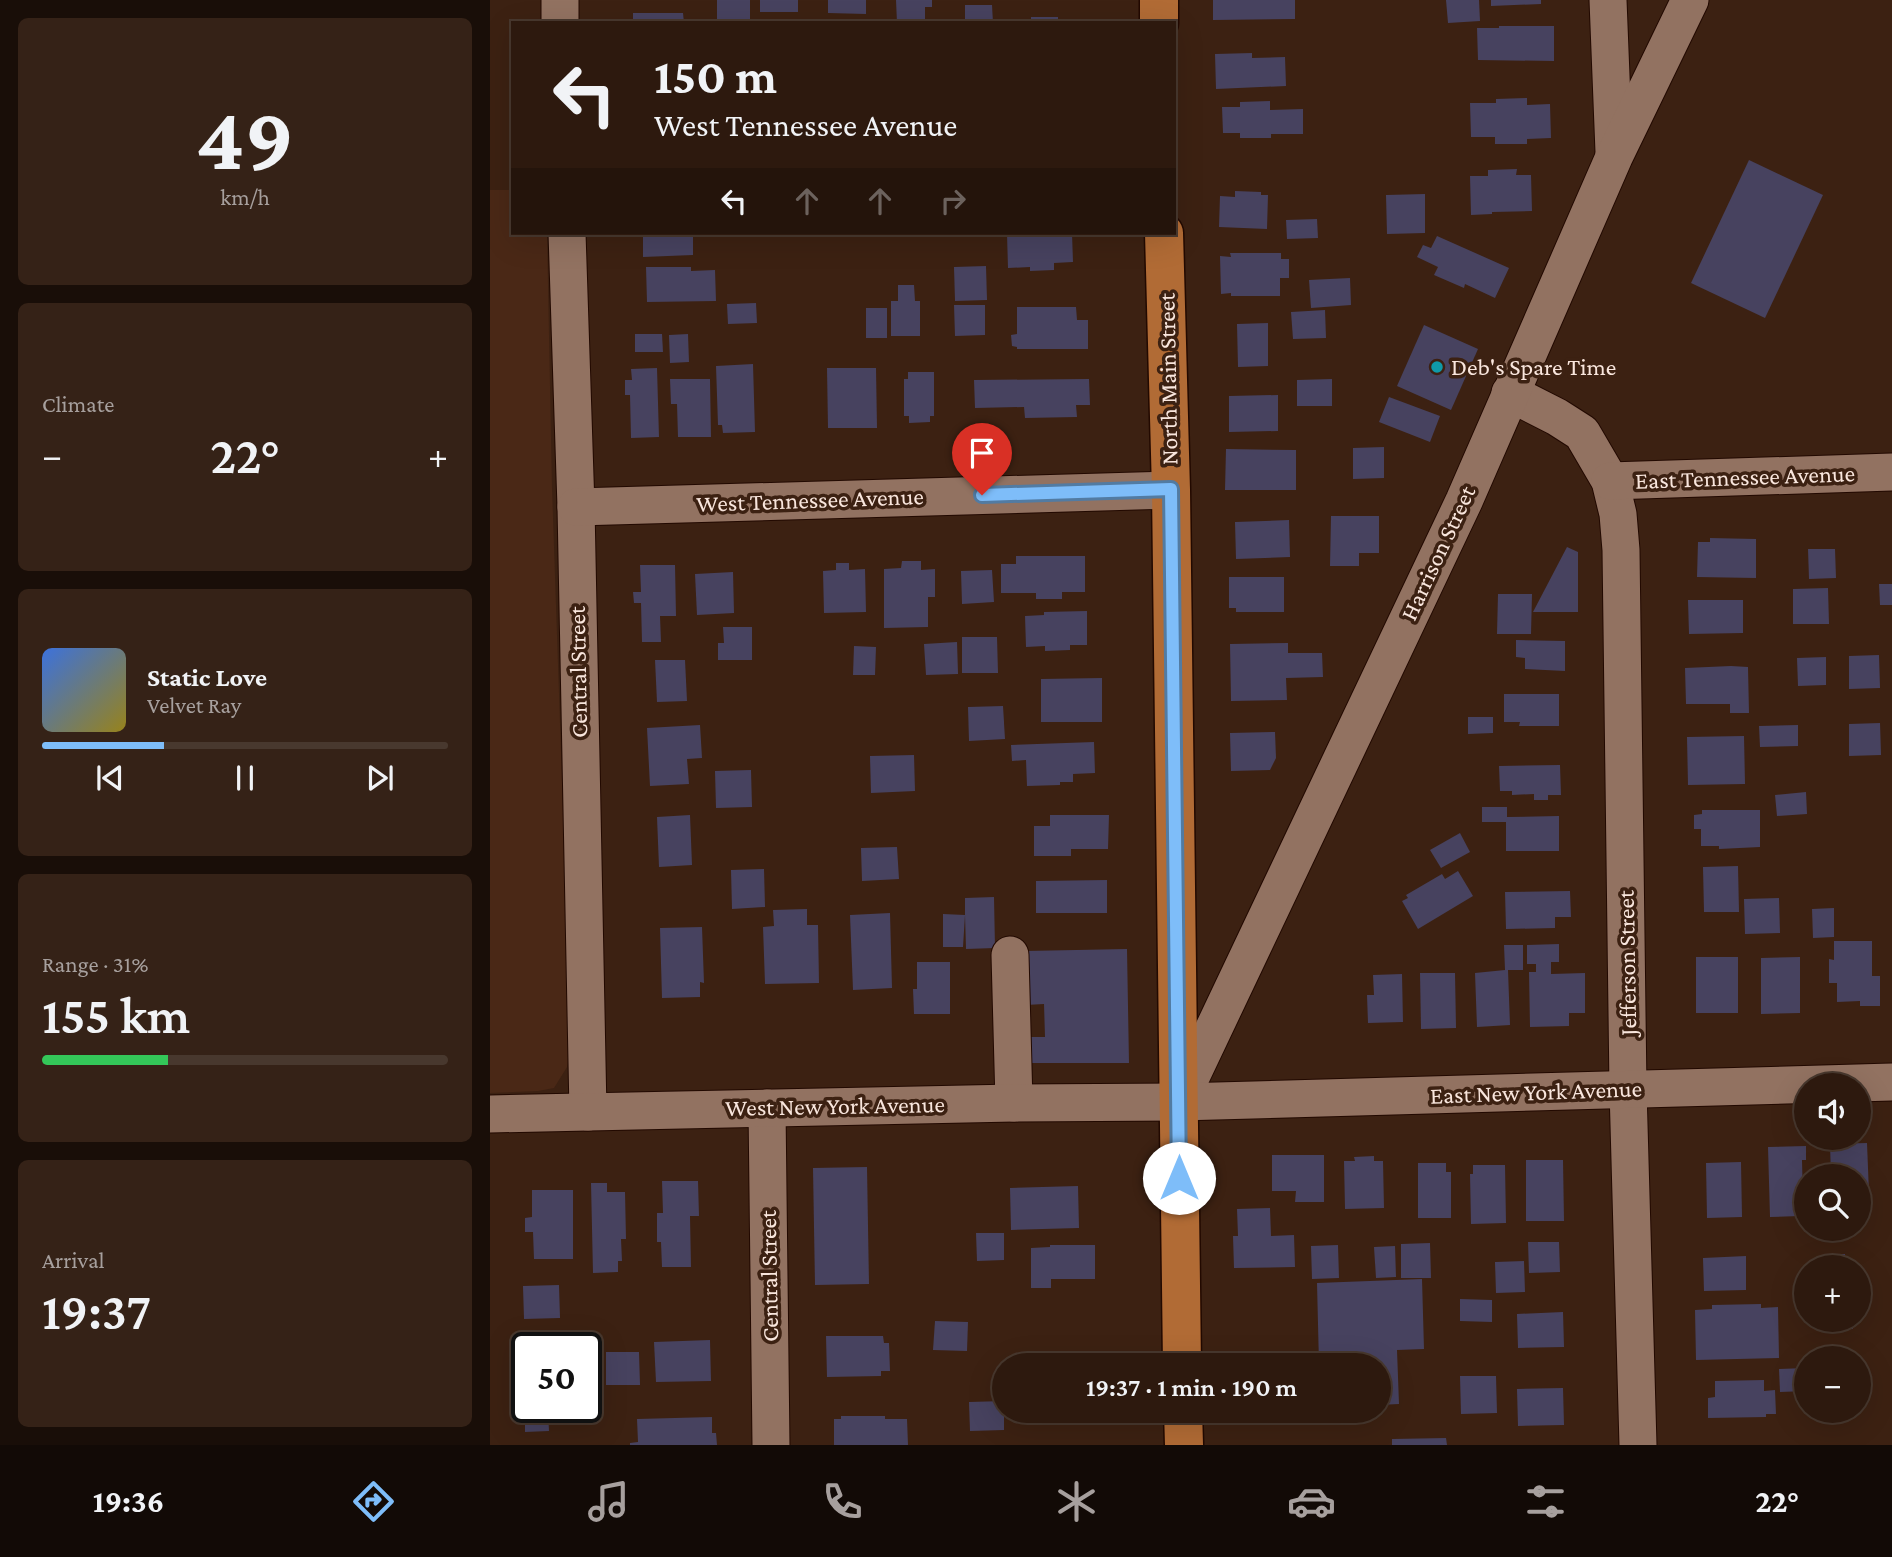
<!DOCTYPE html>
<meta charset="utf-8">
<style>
body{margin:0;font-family:"Crimson Pro",serif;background:#352217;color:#f1f3f6;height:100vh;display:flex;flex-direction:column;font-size:26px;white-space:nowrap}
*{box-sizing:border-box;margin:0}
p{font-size:23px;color:#a7a09e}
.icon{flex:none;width:38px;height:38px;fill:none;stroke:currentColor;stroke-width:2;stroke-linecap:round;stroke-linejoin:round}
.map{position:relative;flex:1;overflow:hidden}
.panel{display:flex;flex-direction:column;gap:18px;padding:18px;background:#190e08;width:490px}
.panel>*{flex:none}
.top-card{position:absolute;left:21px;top:21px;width:665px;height:214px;border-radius:0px;box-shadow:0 7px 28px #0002,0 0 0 2px #48382e;background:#2d190e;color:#f1f3f6;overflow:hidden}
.controls{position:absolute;left:1304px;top:1073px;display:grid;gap:14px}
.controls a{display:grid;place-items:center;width:77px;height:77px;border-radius:50%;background:#2d190e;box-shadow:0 7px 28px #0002,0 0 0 2px #48382e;font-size:35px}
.speed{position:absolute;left:21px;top:1332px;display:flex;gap:14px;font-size:35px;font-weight:700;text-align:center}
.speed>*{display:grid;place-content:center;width:91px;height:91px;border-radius:50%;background:#2d190e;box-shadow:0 7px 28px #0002,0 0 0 2px #48382e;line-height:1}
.speed .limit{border:4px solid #111;border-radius:10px;background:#fff;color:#111}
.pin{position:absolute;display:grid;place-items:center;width:60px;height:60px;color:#fff;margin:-72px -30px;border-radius:50% 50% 50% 0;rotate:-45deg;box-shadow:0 0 7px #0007}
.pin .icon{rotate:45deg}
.me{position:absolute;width:77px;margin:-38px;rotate:0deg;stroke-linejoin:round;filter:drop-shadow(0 0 5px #0008)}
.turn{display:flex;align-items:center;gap:24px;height:147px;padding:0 28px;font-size:32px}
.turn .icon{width:91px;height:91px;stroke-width:2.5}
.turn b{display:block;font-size:49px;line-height:60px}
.lanes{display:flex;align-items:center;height:66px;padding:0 28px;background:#0003;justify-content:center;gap:35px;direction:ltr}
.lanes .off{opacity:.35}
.big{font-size:52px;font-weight:600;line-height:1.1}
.panel .card{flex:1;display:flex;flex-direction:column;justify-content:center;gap:10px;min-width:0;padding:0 24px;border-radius:10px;background:#352217}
.panel .dial{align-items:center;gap:0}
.dial b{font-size:91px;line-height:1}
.song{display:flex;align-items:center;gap:21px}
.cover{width:84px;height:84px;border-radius:10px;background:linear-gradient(135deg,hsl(220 70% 55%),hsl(50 70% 35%))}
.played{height:7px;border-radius:4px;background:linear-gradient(90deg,#7ebdf9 30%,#48382e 30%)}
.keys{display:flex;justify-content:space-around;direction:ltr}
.heat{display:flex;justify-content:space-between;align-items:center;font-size:38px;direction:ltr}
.charge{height:10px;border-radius:5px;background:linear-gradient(90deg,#34c759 31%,#48382e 0)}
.trip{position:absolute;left:502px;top:1353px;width:399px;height:70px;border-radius:35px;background:#2d190e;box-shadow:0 7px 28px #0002,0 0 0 2px #48382e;font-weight:600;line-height:70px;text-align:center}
.dock{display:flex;height:112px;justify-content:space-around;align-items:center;background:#120a06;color:#a7a09e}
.dock .icon{width:49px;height:49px}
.dock .selected{color:#7ebdf9}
.dock b{font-size:32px;color:#f1f3f6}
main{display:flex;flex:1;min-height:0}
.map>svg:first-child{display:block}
</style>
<main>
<section class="panel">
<div class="card dial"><b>49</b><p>km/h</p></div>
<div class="card"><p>Climate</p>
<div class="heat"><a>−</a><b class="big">22°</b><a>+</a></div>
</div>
<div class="card">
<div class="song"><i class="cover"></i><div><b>Static Love</b><p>Velvet Ray</p></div></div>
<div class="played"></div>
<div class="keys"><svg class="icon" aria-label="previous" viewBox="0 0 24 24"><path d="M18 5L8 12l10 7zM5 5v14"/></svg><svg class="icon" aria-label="pause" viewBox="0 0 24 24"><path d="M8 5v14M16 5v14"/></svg><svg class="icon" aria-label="next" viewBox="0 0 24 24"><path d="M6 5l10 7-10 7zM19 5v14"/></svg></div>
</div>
<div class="card"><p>Range · 31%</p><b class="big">155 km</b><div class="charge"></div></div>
<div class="card"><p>Arrival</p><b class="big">19:37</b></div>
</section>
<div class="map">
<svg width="1402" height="1445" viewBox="0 0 1402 1445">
<rect width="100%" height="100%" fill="#3c2112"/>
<path fill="#4a2816" d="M0,190h23v43h34l5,255 19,558 -4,21 -13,21 -16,3 -48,2z"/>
<g fill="#47425f">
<rect x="227" y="0" width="33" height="23"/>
<rect x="270" y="0" width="38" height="12"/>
<path d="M338,0h38v14l-38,-1z"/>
<path d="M406,0h36v7h-7v16h-28z"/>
<path d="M723,0h82v19l-82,1z"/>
<path d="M956,0h33l1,21 -32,2z"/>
<path d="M1001,0h50v4l-50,2z"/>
<path d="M475,5h27l1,18h-28z"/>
<path d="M143,13h50l1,10h-51z"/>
<rect x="541" y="17" width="27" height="6"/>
<path d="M1009,26h55v35l-76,-1 -1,-32h22z"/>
<path d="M762,53v5l33,-1 1,29 -70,3 -1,-35z"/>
<path d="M1037,98v7l23,-1 1,34 -24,1v5h-32v-7h-24l-1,-34h26v-4z"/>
<path d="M780,101v9l33,-1v25h-32v4h-31v-5h-17l-1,-26h18v-5z"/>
<path d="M1259,160l74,35 -58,123 -74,-35z"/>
<path d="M1027,169l-1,6h15l1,36 -40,1v2l-21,1 -1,-39h18v-6z"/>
<path d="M745,191l26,1v3h7l-1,34 -48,-2 1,-31 15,1z"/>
<path d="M935,194v39l-38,1 -1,-39z"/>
<path d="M827,219l1,19 -31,1 -1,-19z"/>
<path d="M153,233h50v22l-50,2z"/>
<path d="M582,233l1,29 -19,1v7l-24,1v-4l-22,1 -1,-34z"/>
<path d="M947,236l72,32 -14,30 -30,-14 -1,4 -30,-13 4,-8 -21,-10 6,-12 8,3z"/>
<path d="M740,253h51v6h8v19h-9v18h-49v-3l-10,1 -1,-38 11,1z"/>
<path d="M496,266l1,34 -32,1 -1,-34z"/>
<path d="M156,267h45v4l24,-1 1,31 -69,1z"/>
<path d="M860,278l1,27 -40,3 -2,-28z"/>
<path d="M408,285h16l1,16h5v35h-29v-35h7z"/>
<path d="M266,303l1,20 -29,1 -1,-20z"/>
<path d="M464,305h31v30l-30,1z"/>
<path d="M527,307h59l1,13h11v29h-71v-2l-5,-1 -1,-11 6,-1z"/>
<rect x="376" y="308" width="21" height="30"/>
<path d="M835,310l1,28 -33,1 -2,-27z"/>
<path d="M778,323v43l-30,1 -1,-43z"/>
<path d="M934,325l54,24 -27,61 -54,-24z"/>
<path d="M145,334h27l1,18h-28z"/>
<path d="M198,334l1,28 -19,1 -1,-28z"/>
<path d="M263,364l2,68 -32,1 -1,-8h-4l-2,-59z"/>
<path d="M167,368l2,69 -28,1 -1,-43h-5v-15h7l-1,-11z"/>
<path d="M337,368h49l1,60h-49z"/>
<path d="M418,372h26v44h-4v6l-21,1v-7h-5v-37h4z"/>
<path d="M180,379h40l1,58h-33l-1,-33h-6z"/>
<path d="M599,379l1,26h-14l1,12 -52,1 -1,-11 -49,1 -1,-28z"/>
<path d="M842,379v27h-35v-26z"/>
<path d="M788,395v36l-49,1v-36z"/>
<path d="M899,397l51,19 -10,26 -51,-20z"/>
<path d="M894,447v31l-31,1v-31z"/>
<path d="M736,449l70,1v40h-71z"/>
<path d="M841,516h48v37h-20v13h-29z"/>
<path d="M799,520l1,37 -54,2 -1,-37z"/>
<path d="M1220,538l46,1v39l-59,-1 1,-35h12z"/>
<path d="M1077,547l11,5v60h-45z"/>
<path d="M1318,549h27l1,29 -27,1z"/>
<path d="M526,556h69v36h-23v7h-26v-6h-35v-29h15z"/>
<path d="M412,561h19v9l14,-1v28h-7v30l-44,1v-59l17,-1z"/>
<path d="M346,563h13v7l16,-1 1,43 -42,1 -1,-42 13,-1z"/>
<path d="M150,565h35l1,51h-16l1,26h-19l-1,-39h-7l-1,-11h8z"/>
<path d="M502,570l2,32 -32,2 -1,-33z"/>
<path d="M243,572l1,41 -37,2 -2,-41z"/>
<path d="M739,577h55v35h-48v-4h-7z"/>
<path d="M1389,584h13v21h-12z"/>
<path d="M1338,588l1,36h-36v-35z"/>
<path d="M1008,594h34l-1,40h-34z"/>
<path d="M1198,600h55v33l-54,1z"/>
<path d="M597,611v34h-17v5l-25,1v-5l-19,1 -1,-31 19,-1v-3z"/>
<path d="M233,627h29v33h-34v-17h6z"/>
<path d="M472,637h35l1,36h-36z"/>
<path d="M1026,640l49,1v30l-40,-2v-11l-9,-1z"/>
<path d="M467,642l1,32 -32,1 -2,-31z"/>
<path d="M798,643v10h34l1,24 -37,1 1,22 -56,1 -1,-57z"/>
<path d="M364,646l22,1 -1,28h-22z"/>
<path d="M1389,655l1,33 -31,1v-33z"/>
<path d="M1336,657v28l-28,1 -1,-28z"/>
<path d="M165,660h30l2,41 -30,1z"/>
<path d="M1241,666l17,1 1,46h-19v-9h-44l-1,-36z"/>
<path d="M612,678v44h-61v-43z"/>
<path d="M1014,694h55v32h-40l1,-4h-16z"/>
<path d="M513,706l2,33 -36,2 -1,-34z"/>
<path d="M978,717h25v16l-25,1z"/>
<path d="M1390,723l1,32 -32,1v-32z"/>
<path d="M210,725l2,33 -15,1 2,25 -39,2 -3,-58z"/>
<path d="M1308,725v21l-38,1 -1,-21z"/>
<path d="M785,732l1,26 -6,12 -39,1 -1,-38z"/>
<path d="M1254,736l1,48 -57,1 -1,-48z"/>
<path d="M604,742l1,31 -22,1v8h-13v3l-33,1 -1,-26 -14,1 -1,-16z"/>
<path d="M424,755l1,36 -44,2 -1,-37z"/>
<path d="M1070,765l1,30h-13v5h-14v-6l-22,1v-4h-12l-1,-25z"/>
<path d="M261,770l1,37 -36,1 -1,-37z"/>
<path d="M1316,792l1,22 -30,2 -2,-21z"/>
<path d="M992,807h25v10l52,-1v35h-53v-29h-24z"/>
<path d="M1212,810h58v37l-41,2v-3h-18v-17h-7v-14l8,-1z"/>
<path d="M200,815l2,50 -33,2 -2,-50z"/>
<path d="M560,815h59l-1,34h-37v7h-37v-30h16z"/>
<path d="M970,833l10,19 -29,16 -11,-18z"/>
<path d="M407,847l2,32 -37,2 -1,-33z"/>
<path d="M1248,866l1,46h-35l-1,-45z"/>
<path d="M274,869l1,38 -33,2 -1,-39z"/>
<path d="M968,871l15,25 -55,33 -16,-28 6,-3 -2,-3 36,-21 3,5z"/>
<path d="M617,880v33h-71v-32z"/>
<path d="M1080,891l1,26h-16v11l-49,1 -1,-37z"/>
<path d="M504,897l1,51 -29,1 -1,-34 -2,32h-20v-33l22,1v-17z"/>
<path d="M1289,898l1,35 -35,1 -1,-35z"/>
<path d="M1344,908v29l-21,1 -1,-29z"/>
<path d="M317,909v16h11l1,58 -54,1 -2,-57 11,-1 -1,-16z"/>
<path d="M400,913l2,75 -39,2 -3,-75z"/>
<path d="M212,927l2,56 -4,-1v15l-38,1 -2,-70z"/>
<path d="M1344,941h38v35h8v30h-20v-5l-23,1v-19h-8v-24l5,1z"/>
<path d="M1069,944v18h-8v12l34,-1v40h-16v13l-39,1 -1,-55h7v-8h-9v-19z"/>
<path d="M1014,945h19v25h-15l2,55 -33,2 -2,-54 30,-3z"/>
<path d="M637,949l2,114h-106v-26h22l-1,-33 -18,1 -1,-54z"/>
<rect x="1206" y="957" width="42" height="56"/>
<path d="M1310,957v56l-39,1v-56z"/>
<path d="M427,962h33v52h-36l-1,-25h4z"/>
<path d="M930,973h35l1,55 -35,1z"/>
<path d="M912,974l1,48 -35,1 -1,-28h7l-1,-20z"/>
<path d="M1377,1143l3,75 -12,1v-43h-27l-1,-32z"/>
<path d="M1316,1146v14h-4l1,41h-3v15l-30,1 -2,-70z"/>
<path d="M782,1155h52v47h-29l1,-11h-24z"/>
<path d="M884,1156v5h9l1,47 -39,1 -1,-48h11l-1,-4z"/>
<path d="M1036,1160h37l1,61h-38z"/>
<path d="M1251,1162l1,55 -35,1 -1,-55z"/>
<path d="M928,1163h28v9h5v46h-33z"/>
<path d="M983,1165h32l1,58 -35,1 -1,-50h3z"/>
<path d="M377,1167l2,117 -54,1 -2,-117z"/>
<path d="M172,1181h36l1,35h-9l1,51h-29l-1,-25h-4v-29h6z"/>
<path d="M101,1183h16v9h18l1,47h-5l1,22h-4v11l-25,1z"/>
<path d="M588,1186l1,42 -68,2 -1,-42z"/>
<path d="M42,1190h41v69h-39l-1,-27h-8v-14l7,-1z"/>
<path d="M780,1208l1,28 23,-1 1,32 -61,1 -1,-32h5l-1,-27z"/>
<path d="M486,1233h28v27l-27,1z"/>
<path d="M1038,1242h31l1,30 -31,1z"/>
<path d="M940,1243l1,35h-30v-34z"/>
<path d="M560,1245h45v34h-44v9h-20v-40l19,-1z"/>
<path d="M848,1245l1,33 -27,1 -1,-33z"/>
<path d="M905,1246l1,31 -20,1 -2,-31z"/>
<path d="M1355,1254v13h-23v-12z"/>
<path d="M1256,1256v34l-42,1 -1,-33z"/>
<path d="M1034,1261l1,31 -29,1 -1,-31z"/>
<path d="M932,1279l2,70 -27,1 2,54 -20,1v-40h-60l-2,-82z"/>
<path d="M69,1285l1,33 -36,1 -1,-33z"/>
<path d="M970,1299l32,1v22l-32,-1z"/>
<path d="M1271,1304v4l17,-1 1,51 -83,2 -1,-50 17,-1v-4z"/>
<path d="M1073,1312l1,35 -46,1 -1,-34z"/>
<path d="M1331,1320h32v9l-32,1z"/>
<path d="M445,1321l33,1 -1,29 -34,-1z"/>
<path d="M336,1336h57l1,7h5l1,28h-9v5l-54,1z"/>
<path d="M220,1340l1,41 -55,1 -2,-40z"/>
<path d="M116,1352h33l1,33h-34z"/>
<path d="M1316,1368v23l-26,1 -1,-23z"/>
<path d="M970,1376h36l1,37 -36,1z"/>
<path d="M1274,1380v11l11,-1 1,24h-10v3l-58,1v-20l7,-1v-16z"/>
<path d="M1073,1388l1,37 -46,1 -1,-37z"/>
<path d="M514,1401v29l-34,1 -1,-29z"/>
<path d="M35,1410h23l1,21 -24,1z"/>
<path d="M351,1416h44v3h22l1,26h-74v-26h7z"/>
<path d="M222,1417v16h4l1,12h-87v-2l8,-1 -1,-23z"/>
<path d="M956,1438l1,7h-55v-6z"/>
</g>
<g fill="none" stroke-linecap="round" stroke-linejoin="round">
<defs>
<g id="minor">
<path d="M70,0v23"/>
<path d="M1118,0l6,152"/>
<path d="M77,233l9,274 12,605"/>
<path d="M1020,393l47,24 25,16 28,48 8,33 3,36 7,539 10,356"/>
<path d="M1120,481l282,-9"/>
<path d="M86,507l595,-17"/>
<path d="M520,955l4,148"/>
<path d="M689,1102l285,-601 150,-344 76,-157"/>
<path d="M277,1108l4,337"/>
<path d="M0,1114l524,-11 165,-1 713,-20"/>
</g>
<g id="major">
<path d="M669,0v23"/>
<path d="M674,233l7,257 11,875"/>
<path d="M693,1410l1,35"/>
</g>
</defs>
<use href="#minor" stroke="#220900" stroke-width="39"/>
<use href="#major" stroke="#220900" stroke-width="41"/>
<use href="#minor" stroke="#927261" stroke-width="37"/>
<use href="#major" stroke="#b16b35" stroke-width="38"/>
</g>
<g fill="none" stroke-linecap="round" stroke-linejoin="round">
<defs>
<path id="route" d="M492,495l189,-6 8,689"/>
</defs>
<use href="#route" stroke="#527ba2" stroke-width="18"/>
<use href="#route" stroke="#7ebdf9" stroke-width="12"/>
</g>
<circle fill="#0f9aa8" stroke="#3c2112" stroke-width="2.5" cx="947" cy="367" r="7"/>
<g text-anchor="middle" stroke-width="7" stroke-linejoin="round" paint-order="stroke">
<g font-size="24" fill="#f9e6dd" stroke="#3c2112" text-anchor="start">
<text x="961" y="375">Deb's Spare Time</text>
</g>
<g font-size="24" fill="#f9e6dd" stroke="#3c2112">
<text transform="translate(678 379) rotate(-91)" y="8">North Main Street</text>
<text transform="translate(1255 477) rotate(-2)" y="8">East Tennessee Avenue</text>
<text transform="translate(320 500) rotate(-2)" y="8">West Tennessee Avenue</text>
<text transform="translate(948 553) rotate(-65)" y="8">Harrison Street</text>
<text transform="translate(88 672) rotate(-91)" y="8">Central Street</text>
<text transform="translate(1137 963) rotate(-91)" y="8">Jefferson Street</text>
<text transform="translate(1046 1092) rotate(-2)" y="8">East New York Avenue</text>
<text transform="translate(345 1106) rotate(-1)" y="8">West New York Avenue</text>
<text transform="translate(279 1276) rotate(-91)" y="8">Central Street</text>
</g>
</g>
</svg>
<div class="controls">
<a><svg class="icon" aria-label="sound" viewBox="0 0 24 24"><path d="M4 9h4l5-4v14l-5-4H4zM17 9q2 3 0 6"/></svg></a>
<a><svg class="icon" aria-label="search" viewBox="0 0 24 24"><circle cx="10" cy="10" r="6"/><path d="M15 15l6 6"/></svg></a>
<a>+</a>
<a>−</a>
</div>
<div class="speed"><div class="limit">50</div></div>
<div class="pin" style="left:492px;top:495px;background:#d93025"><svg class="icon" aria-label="arrive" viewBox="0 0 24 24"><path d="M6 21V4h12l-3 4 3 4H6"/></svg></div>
<svg class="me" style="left:689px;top:1178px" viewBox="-20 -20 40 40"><circle r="19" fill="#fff"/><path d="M0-13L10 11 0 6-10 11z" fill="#7ebdf9"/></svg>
<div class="trip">19:37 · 1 min · 190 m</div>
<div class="top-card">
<div class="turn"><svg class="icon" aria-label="left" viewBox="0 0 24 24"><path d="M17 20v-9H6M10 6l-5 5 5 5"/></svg><div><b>150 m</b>West Tennessee Avenue</div></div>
<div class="lanes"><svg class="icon" aria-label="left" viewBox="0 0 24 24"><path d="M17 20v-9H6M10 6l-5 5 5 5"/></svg><svg class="icon off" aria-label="ahead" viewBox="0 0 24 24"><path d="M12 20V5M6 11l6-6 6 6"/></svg><svg class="icon off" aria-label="ahead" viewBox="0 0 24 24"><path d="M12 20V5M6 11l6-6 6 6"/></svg><svg class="icon off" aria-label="right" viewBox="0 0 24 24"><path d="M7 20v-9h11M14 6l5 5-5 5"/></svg></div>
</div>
</div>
</main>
<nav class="dock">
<b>19:36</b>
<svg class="icon selected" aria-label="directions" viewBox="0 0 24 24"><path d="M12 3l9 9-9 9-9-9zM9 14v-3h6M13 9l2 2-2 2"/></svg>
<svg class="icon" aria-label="music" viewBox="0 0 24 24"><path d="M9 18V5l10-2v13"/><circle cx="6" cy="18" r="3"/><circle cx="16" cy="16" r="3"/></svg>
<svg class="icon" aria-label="phone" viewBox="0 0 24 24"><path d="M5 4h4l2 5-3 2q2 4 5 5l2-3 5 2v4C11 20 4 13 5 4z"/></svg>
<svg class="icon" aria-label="climate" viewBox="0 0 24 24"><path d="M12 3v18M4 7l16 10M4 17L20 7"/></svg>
<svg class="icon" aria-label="car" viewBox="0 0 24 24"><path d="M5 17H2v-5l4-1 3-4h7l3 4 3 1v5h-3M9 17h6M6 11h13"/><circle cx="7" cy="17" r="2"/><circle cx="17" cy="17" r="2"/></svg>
<svg class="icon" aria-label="filters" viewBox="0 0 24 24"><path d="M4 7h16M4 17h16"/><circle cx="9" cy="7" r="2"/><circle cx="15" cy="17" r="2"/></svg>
<b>22°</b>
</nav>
